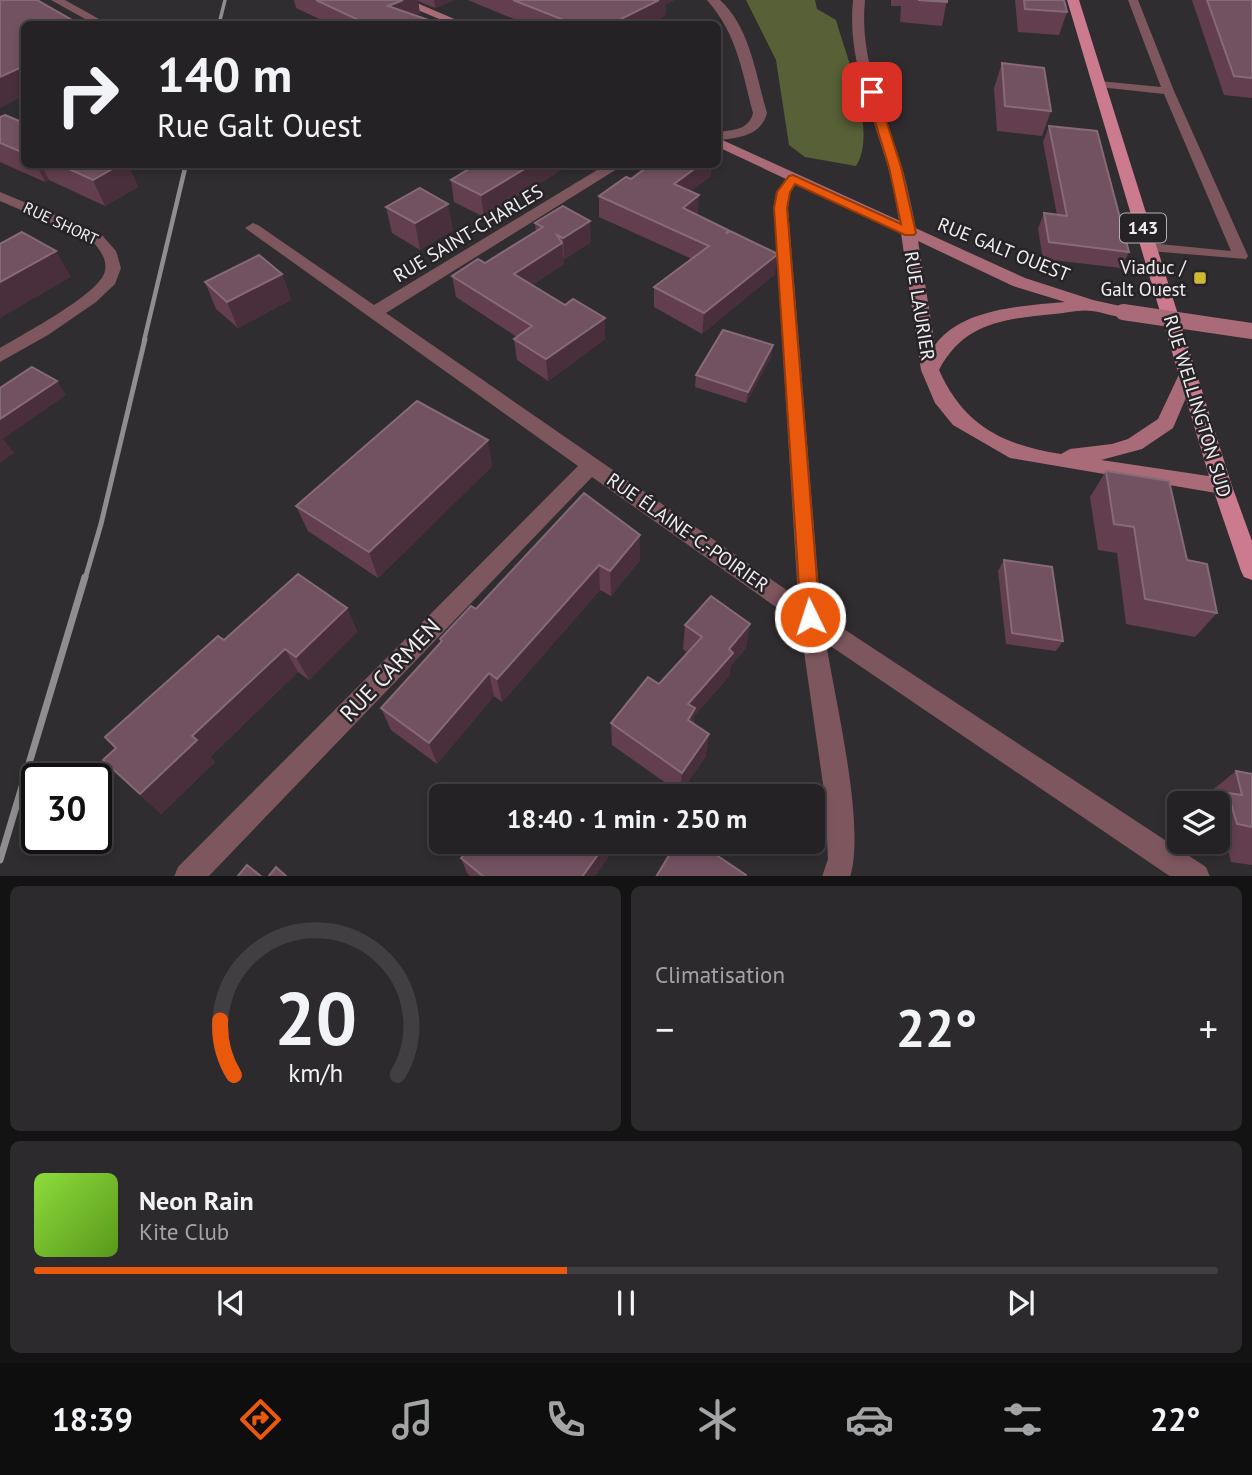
<!DOCTYPE html>
<html lang="fr">
<meta charset="utf-8">
<style>
body{margin:0;font-family:"PT Sans",sans-serif;background:#2c2a2c;color:#f1f3f6;height:100vh;display:flex;flex-direction:column;font-size:26px;white-space:nowrap}
*{box-sizing:border-box;margin:0}
p{font-size:23px;color:#a3a4a6}
.icon{flex:none;width:38px;height:38px;fill:none;stroke:currentColor;stroke-width:2;stroke-linecap:round;stroke-linejoin:round}
.map{position:relative;height:876px;overflow:hidden}
.drawer{display:flex;flex-direction:column;gap:10px;padding:10px;background:#141314;flex:1}
.drawer>*{flex:none}
.top-card{position:absolute;left:21px;top:21px;width:700px;height:147px;border-radius:10px;box-shadow:0 4px 10px #0003,0 0 0 2px #413f41;background:#242224;color:#f1f3f6;overflow:hidden}
.buttons{position:absolute;left:1167px;top:791px;display:grid;gap:14px}
.buttons a{display:grid;place-items:center;width:63px;height:63px;border-radius:10px;background:#242224;box-shadow:0 4px 10px #0003,0 0 0 2px #413f41;font-size:35px}
.speed{position:absolute;left:21px;top:763px;display:flex;gap:14px;font-size:35px;font-weight:700;text-align:center}
.speed>*{display:grid;place-content:center;width:91px;height:91px;border-radius:50%;background:#242224;box-shadow:0 4px 10px #0003,0 0 0 2px #413f41;line-height:1}
.speed .limit{border:4px solid #111;border-radius:10px;background:#fff;color:#111}
.pin{position:absolute;display:grid;place-items:center;width:60px;height:60px;color:#fff;margin:-30px;border-radius:14px;box-shadow:0 4px 10px #0006}
.me{position:absolute;width:77px;margin:-38px;rotate:356deg;stroke-linejoin:round;filter:drop-shadow(0 0 5px #0008)}
.turn{display:flex;align-items:center;gap:24px;height:147px;padding:0 21px;font-size:32px}
.turn .icon{width:91px;height:91px;stroke-width:2.5}
.turn b{display:block;font-size:49px;line-height:60px}
.big{font-size:52px;font-weight:700;line-height:1.1}
.drawer .tile{flex:1;display:flex;flex-direction:column;justify-content:center;gap:10px;min-width:0;padding:0 24px;border-radius:10px;background:#2c2a2c}
.drawer .dial{align-items:center;gap:0}
.dial svg{height:182px;overflow:visible;fill:none;stroke:#413f41;stroke-width:7;stroke-linecap:round;text-anchor:middle}
.dial text{fill:#f1f3f6;stroke:none}
.song{display:flex;align-items:center;gap:21px}
.cover{width:84px;height:84px;border-radius:10px;background:linear-gradient(135deg,hsl(90 70% 55%),hsl(90 70% 35%))}
.played{height:7px;border-radius:4px;background:linear-gradient(90deg,#ea580c 45%,#413f41 45%)}
.keys{display:flex;justify-content:space-around;direction:ltr}
.heat{display:flex;justify-content:space-between;align-items:center;font-size:38px;direction:ltr}
.drawer .tiles{flex:1;display:grid;gap:10px;grid-template-columns:1fr 1fr}
.tile:last-child{grid-column:span 2}
.trip{position:absolute;left:429px;top:784px;width:396px;height:70px;border-radius:10px;background:#242224;box-shadow:0 4px 10px #0003,0 0 0 2px #413f41;font-weight:700;line-height:70px;text-align:center}
.menu{display:flex;height:112px;justify-content:space-around;align-items:center;background:#0e0e0e;color:#a3a4a6}
.menu .icon{width:49px;height:49px}
.menu .active{color:#ea580c}
.menu b{font-size:32px;color:#f1f3f6}
.map>svg:first-child{display:block}
</style>
<div class="map">
<svg width="1252" height="877" viewBox="0 0 1252 877">
<rect width="100%" height="100%" fill="#302d30"/>
<path fill="#586037" d="M746,0h69l2,9 19,11c10,36 42,112 20,146l-51,-9 -16,-12 -13,-85z"/>
<g fill="none" stroke-linecap="round" stroke-linejoin="round">
<path fill="#7e565e" fill-rule="evenodd" d="M1128,0h10l36,91 74,165 -2,3 -97,-8 -7,-4 7,-4 82,8 -67,-157 -65,-7 -6,-3 6,-3 62,6z"/>
<g fill="#7e565e" fill-rule="evenodd">
<path d="M51,0h14l43,24h-14z"/>
<path d="M707,0h13c30,27 36,76 47,113 -6,23 -29,25 -49,27v-8c15,-2 31,-2 35,-19 -11,-42 -16,-79 -46,-113z"/>
<path d="M853,0h12c-6,59 19,109 36,164 7,22 11,46 16,69l-8,5 -8,-5c-4,-23 -7,-47 -14,-69 -16,-55 -40,-106 -34,-164z"/>
<path d="M607,164h18l-239,149 412,285 -24,-390 2,-16 12,-16h10l2,3 -10,13 -2,16 33,406 385,253 4,10h-39l-345,-234c9,56 40,184 24,234h-28l6,-18 -3,-61 -25,-174 -208,-147 -384,400h-34l4,-10 400,-401 -333,-238 8,-5 5,2 116,80z"/>
<path d="M0,192l101,42 15,17 5,17 -6,16 -19,18 -48,33 -48,27v-14c22,-13 95,-52 104,-74 5,-13 -4,-25 -13,-34l-91,-39z"/>
</g>
<g fill="#aa6b79" fill-rule="evenodd">
<path d="M394,0h16l56,24h-15z"/>
<path d="M718,138l307,140 68,22 36,8 2,4 -2,4c-12,3 -25,-4 -37,-5 -12,-2 -26,2 -38,3 -49,5 -90,8 -115,56 25,56 64,75 122,84l9,-5 42,-5 16,-5 30,-20 24,-51h12l3,4 -24,56 -31,21 -41,11 121,18 7,2 3,6 -3,6 -7,2 -212,-36 -57,-33 -18,-22 -14,-33 -20,-137 -183,-86zM918,241l95,45 52,16c-42,4 -103,6 -130,43z"/>
</g>
<path fill="#cc7a8d" fill-rule="evenodd" d="M1067,0h12l153,486 20,55v39l-8,-3 -3,-6 -29,-85z"/>
<path stroke="#8f8d8f" stroke-width="3.5" d="M219,24l6,-24"/>
<path stroke="#8f8d8f" stroke-width="4.5" d="M144,341l42,-177"/>
<path stroke="#8f8d8f" stroke-width="5" d="M85,579l16,-55 44,-185"/>
<path stroke="#8f8d8f" stroke-width="7" d="M0,860l85,-283"/>
<path stroke="#aa6b79" stroke-width="16" d="M1123,312l129,19"/>
</g>
<g fill="#633e4e">
<path d="M294,0h160l-19,8 -17,-7 2,13 -4,2 24,8h-110l-34,-16z"/>
<path d="M468,0h206l-8,4 -1,12 -16,8h-123z"/>
<path d="M891,0h56l-5,26 -42,-4 1,-16h-10z"/>
<path d="M1015,0h49l3,12 -8,23 -41,-3z"/>
<path d="M1192,0h60v98l-28,-3z"/>
<path d="M1002,63l49,48 -9,25 -45,-5 -3,-43z"/>
<path d="M0,117l24,6v41h104l10,23 -33,19 -56,-26 -4,2 -45,-20z"/>
<path d="M1049,126l80,126 -8,16 -78,-9 -5,-30 6,-16 13,2 -14,-73z"/>
<path d="M571,164l-87,53 -30,-15 -3,-22z"/>
<path d="M711,176l-20,15 7,24 30,15v2l47,42 -73,60 -48,-27v-20l38,-28 -93,-42v-21l32,-17z"/>
<path d="M386,207l67,23 -33,20 -28,-17z"/>
<path d="M535,223l56,19 -28,17 1,5 -32,21 33,20 40,13v21l-57,42 -31,-21 -3,-21 3,-2 -61,-40 -4,-21 33,-13 51,-31z"/>
<path d="M282,274l9,26 -53,28 -22,-19 -11,-27z"/>
<path d="M773,345l-2,12 -25,46 -51,-16 1,-12z"/>
<path d="M492,466l-114,112 -70,-47 -12,-25z"/>
<path d="M1106,471l81,89 30,53 -22,24 -69,-13 -9,-71 -19,-3 -8,-53z"/>
<path d="M640,535v25l-29,36 -11,-6 -98,112 -8,-6 -57,68 -46,-34 -10,-22 60,-66 -1,-3 36,-30z"/>
<path d="M1004,560l59,81 -7,10 -50,-7 -8,-73z"/>
<path d="M347,608l10,24 -48,48 -11,-8 -88,85 5,5 -54,52 -58,-54 13,-12 -11,-11 119,-97z"/>
<path d="M685,625l61,23 -15,17 -2,11 -35,40v8l12,32 -26,37 -68,-48 -1,-22 48,-39 29,-31 -5,-4z"/>
<path d="M1236,771l16,3v91l-21,-3 -4,-16 -17,-3v-1h8v-39h-5l-3,-11z"/>
<path d="M474,842h144v1l-24,34h-123l-4,-4 -6,-15z"/>
</g>
<g fill="#482f3b">
<path d="M403,0h15l2,14 -25,10 -7,-18z"/>
<path d="M434,0h20l-19,8z"/>
<path d="M651,0h23l-8,4 -1,12 -16,8h-38z"/>
<path d="M24,66v30l-24,12v-31z"/>
<path d="M36,164h5l8,16 -4,2z"/>
<path d="M121,164h7l10,23 -33,19 -12,-26z"/>
<path d="M533,164h38l-87,53 -3,-22z"/>
<path d="M701,164h11l-1,12 -37,28v-20z"/>
<path d="M699,195l-1,20 -15,-7z"/>
<path d="M448,204l5,26 -33,20 -5,-27z"/>
<path d="M590,221l1,21 -27,18 -1,-22z"/>
<path d="M562,243l2,21 -47,31 -3,-21z"/>
<path d="M56,251l15,26 -71,41v-36z"/>
<path d="M778,254l-3,20 -73,60 2,-21z"/>
<path d="M282,274l9,26 -53,28 -11,-26z"/>
<path d="M605,318v21l-57,42 -2,-22z"/>
<path d="M773,345l-2,12 -25,46 2,-11z"/>
<path d="M57,381l9,14 -66,46v-22z"/>
<path d="M3,439l11,14 -14,10v-22z"/>
<path d="M488,440l4,26 -114,112 -9,-26z"/>
<path d="M640,535v25l-29,36 -1,-25z"/>
<path d="M599,565l1,25 -98,112 -5,-23z"/>
<path d="M347,608l10,24 -48,48 -13,-23z"/>
<path d="M750,624l-4,24 -15,17 -2,11 -35,40 -1,14 -6,-5 1,-21 41,-55z"/>
<path d="M285,649l13,23 -88,85 5,5 -54,52 -21,-20 52,-58z"/>
<path d="M489,673l5,23 -57,68 -8,-21z"/>
<path d="M709,734l-3,22 -26,37 2,-20z"/>
<path d="M607,842h11v1l-24,34h-12z"/>
</g>
<g fill="#725160" stroke="#866a76" stroke-width="2">
<path d="M0,0h37l42,24h-55v42l-24,11z"/>
<path d="M316,0h87l-15,6 52,18h-73z"/>
<path d="M513,0h146l-48,24h-37z"/>
<path d="M918,0h29v2z"/>
<path d="M1024,0h40l3,12 -42,-3z"/>
<path d="M1207,0h45v78l-18,-2z"/>
<path d="M1002,63l42,5 7,43 -46,-5z"/>
<path d="M5,115l19,8v30l-24,-10v-26z"/>
<path d="M1049,126l48,5 32,121 -80,-10 -5,-29 23,3z"/>
<path d="M58,164h63l-28,16z"/>
<path d="M477,164h56l-52,31 -30,-15z"/>
<path d="M651,164h50l-27,20 25,11 -16,13 45,22 -2,4 4,-3 48,23 -74,59 -50,-26 55,-41 -110,-50 27,-19 5,2z"/>
<path d="M420,188l28,16 -33,19 -29,-16z"/>
<path d="M563,206l27,15 -27,17 -6,-3 5,8 -48,31 51,31 8,-6 32,19 -59,41 -32,-20 18,-13 -80,-50 26,-17 7,4 58,-36 -8,-4z"/>
<path d="M22,232l34,19 -56,31v-38z"/>
<path d="M259,255l23,19 -55,28 -22,-20z"/>
<path d="M723,330l50,15 -25,47 -52,-17z"/>
<path d="M32,367l25,14 -57,38v-31z"/>
<path d="M417,401l71,39 -119,112 -73,-46z"/>
<path d="M1106,471l63,10 18,79 20,4 10,49 -72,-14 -11,-72 -20,-3z"/>
<path d="M584,493l56,42 -30,36 -11,-6 -102,114 -8,-6 -60,70 -48,-35 61,-67 -2,-2 31,-33 5,3z"/>
<path d="M1004,560l48,7 11,74 -51,-8z"/>
<path d="M298,574l49,34 -51,49 -11,-8 -93,87 5,4 -57,54 -37,-34 13,-12 -11,-11 113,-101 6,4z"/>
<path d="M711,596l39,28 -21,25 4,4 -45,51 7,4 -7,12 21,14 -27,39 -71,-50 37,-46 11,7 43,-47 -17,-12z"/>
<path d="M1236,771l16,3v53l-15,-3 -9,-31 14,2z"/>
<path d="M474,842h133l-25,35h-98l-23,-19z"/>
<path d="M677,842h20l49,33 -1,2h-89z"/>
<path d="M247,865l15,12h-25z"/>
<path d="M276,867l11,10h-19z"/>
</g>
<path fill="#ea580c" stroke="#983908" stroke-width="2" d="M872,89l5,3 24,75 15,66 -2,2h-9l-110,-51 -5,8 -3,16 33,409 -3,6 -7,3 -6,-3 -3,-6 -27,-409 3,-16 12,-16 4,-1 108,49 -12,-57 -23,-75z"/>
<rect fill="#d0b736" stroke="#262326" stroke-width="2.5" x="1193" y="271" width="14" height="14" rx="3.5"/>
<g text-anchor="middle" stroke-width="5" stroke-linejoin="round" paint-order="stroke">
<g font-size="16" fill="#f0eef0" stroke="#262326">
<text transform="translate(61 223) rotate(25)" y="6">RUE SHORT</text>
</g>
<rect fill="#262326" stroke="#b3b1b3" stroke-width="2" x="1120" y="213.5" width="46" height="29" rx="5"/>
<g font-size="18" font-weight="bold" fill="#f0eef0">
<text x="1143" y="234">143</text>
</g>
<g font-size="19" fill="#f0eef0" stroke="#262326">
<text transform="translate(468 233) rotate(-31)" y="7">RUE SAINT-CHARLES</text>
<text transform="translate(1004 249) rotate(22)" y="7">RUE GALT OUEST</text>
<text transform="translate(920 306) rotate(81)" y="7">RUE LAURIER</text>
<text transform="translate(1198 406) rotate(73)" y="7">RUE WELLINGTON SUD</text>
<text transform="translate(688 532) rotate(35)" y="7">RUE ÉLAINE-C.-POIRIER</text>
</g>
<g font-size="19" fill="#f0eef0" stroke="#262326" text-anchor="end">
<text x="1186" y="274">Viaduc /<tspan x="1186" dy="22">Galt Ouest</tspan></text>
</g>
<g font-size="23" fill="#f0eef0" stroke="#262326">
<text transform="translate(390 670) rotate(-46)" y="8">RUE CARMEN</text>
</g>
</g>
</svg>
<div class="buttons">
<a><svg class="icon" aria-label="layers" viewBox="0 0 24 24"><path d="M12 4l9 5-9 5-9-5zM3 14l9 5 9-5"/></svg></a>
</div>
<div class="speed"><div class="limit">30</div></div>
<div class="pin" style="left:872px;top:92px;background:#d93025"><svg class="icon" aria-label="arrive" viewBox="0 0 24 24"><path d="M6 21V4h12l-3 4 3 4H6"/></svg></div>
<svg class="me" style="left:810px;top:617px" viewBox="-20 -20 40 40"><circle r="17" fill="#ea580c" stroke="#fff" stroke-width="3"/><path d="M0-11L8 9 0 5-8 9z" fill="#fff"/></svg>
<div class="trip">18:40 · 1 min · 250 m</div>
<div class="top-card">
<div class="turn"><svg class="icon" aria-label="right" viewBox="0 0 24 24"><path d="M7 20v-9h11M14 6l5 5-5 5"/></svg><div><b>140 m</b>Rue Galt Ouest</div></div>
</div>
</div>
<section class="drawer">
<div class="tiles">
<div class="tile dial"><svg viewBox="0 0 100 80">
<path d="M14 69A42 42 0 1 1 86 69"/>
<path d="M14 69A42 42 0 0 1 8 45" stroke="#ea580c"/>
<text x="50" y="56" font-size="32" font-weight="700">20</text>
<text x="50" y="72" font-size="11">km/h</text>
</svg></div>
<div class="tile"><p>Climatisation</p>
<div class="heat"><a>−</a><b class="big">22°</b><a>+</a></div>
</div>
<div class="tile">
<div class="song"><i class="cover"></i><div><b>Neon Rain</b><p>Kite Club</p></div></div>
<div class="played"></div>
<div class="keys"><svg class="icon" aria-label="previous" viewBox="0 0 24 24"><path d="M18 5L8 12l10 7zM5 5v14"/></svg><svg class="icon" aria-label="pause" viewBox="0 0 24 24"><path d="M8 5v14M16 5v14"/></svg><svg class="icon" aria-label="next" viewBox="0 0 24 24"><path d="M6 5l10 7-10 7zM19 5v14"/></svg></div>
</div>
</div>
</section>
<nav class="menu">
<b>18:39</b>
<svg class="icon active" aria-label="directions" viewBox="0 0 24 24"><path d="M12 3l9 9-9 9-9-9zM9 14v-3h6M13 9l2 2-2 2"/></svg>
<svg class="icon" aria-label="music" viewBox="0 0 24 24"><path d="M9 18V5l10-2v13"/><circle cx="6" cy="18" r="3"/><circle cx="16" cy="16" r="3"/></svg>
<svg class="icon" aria-label="phone" viewBox="0 0 24 24"><path d="M5 4h4l2 5-3 2q2 4 5 5l2-3 5 2v4C11 20 4 13 5 4z"/></svg>
<svg class="icon" aria-label="climate" viewBox="0 0 24 24"><path d="M12 3v18M4 7l16 10M4 17L20 7"/></svg>
<svg class="icon" aria-label="car" viewBox="0 0 24 24"><path d="M5 17H2v-5l4-1 3-4h7l3 4 3 1v5h-3M9 17h6M6 11h13"/><circle cx="7" cy="17" r="2"/><circle cx="17" cy="17" r="2"/></svg>
<svg class="icon" aria-label="filters" viewBox="0 0 24 24"><path d="M4 7h16M4 17h16"/><circle cx="9" cy="7" r="2"/><circle cx="15" cy="17" r="2"/></svg>
<b>22°</b>
</nav>
